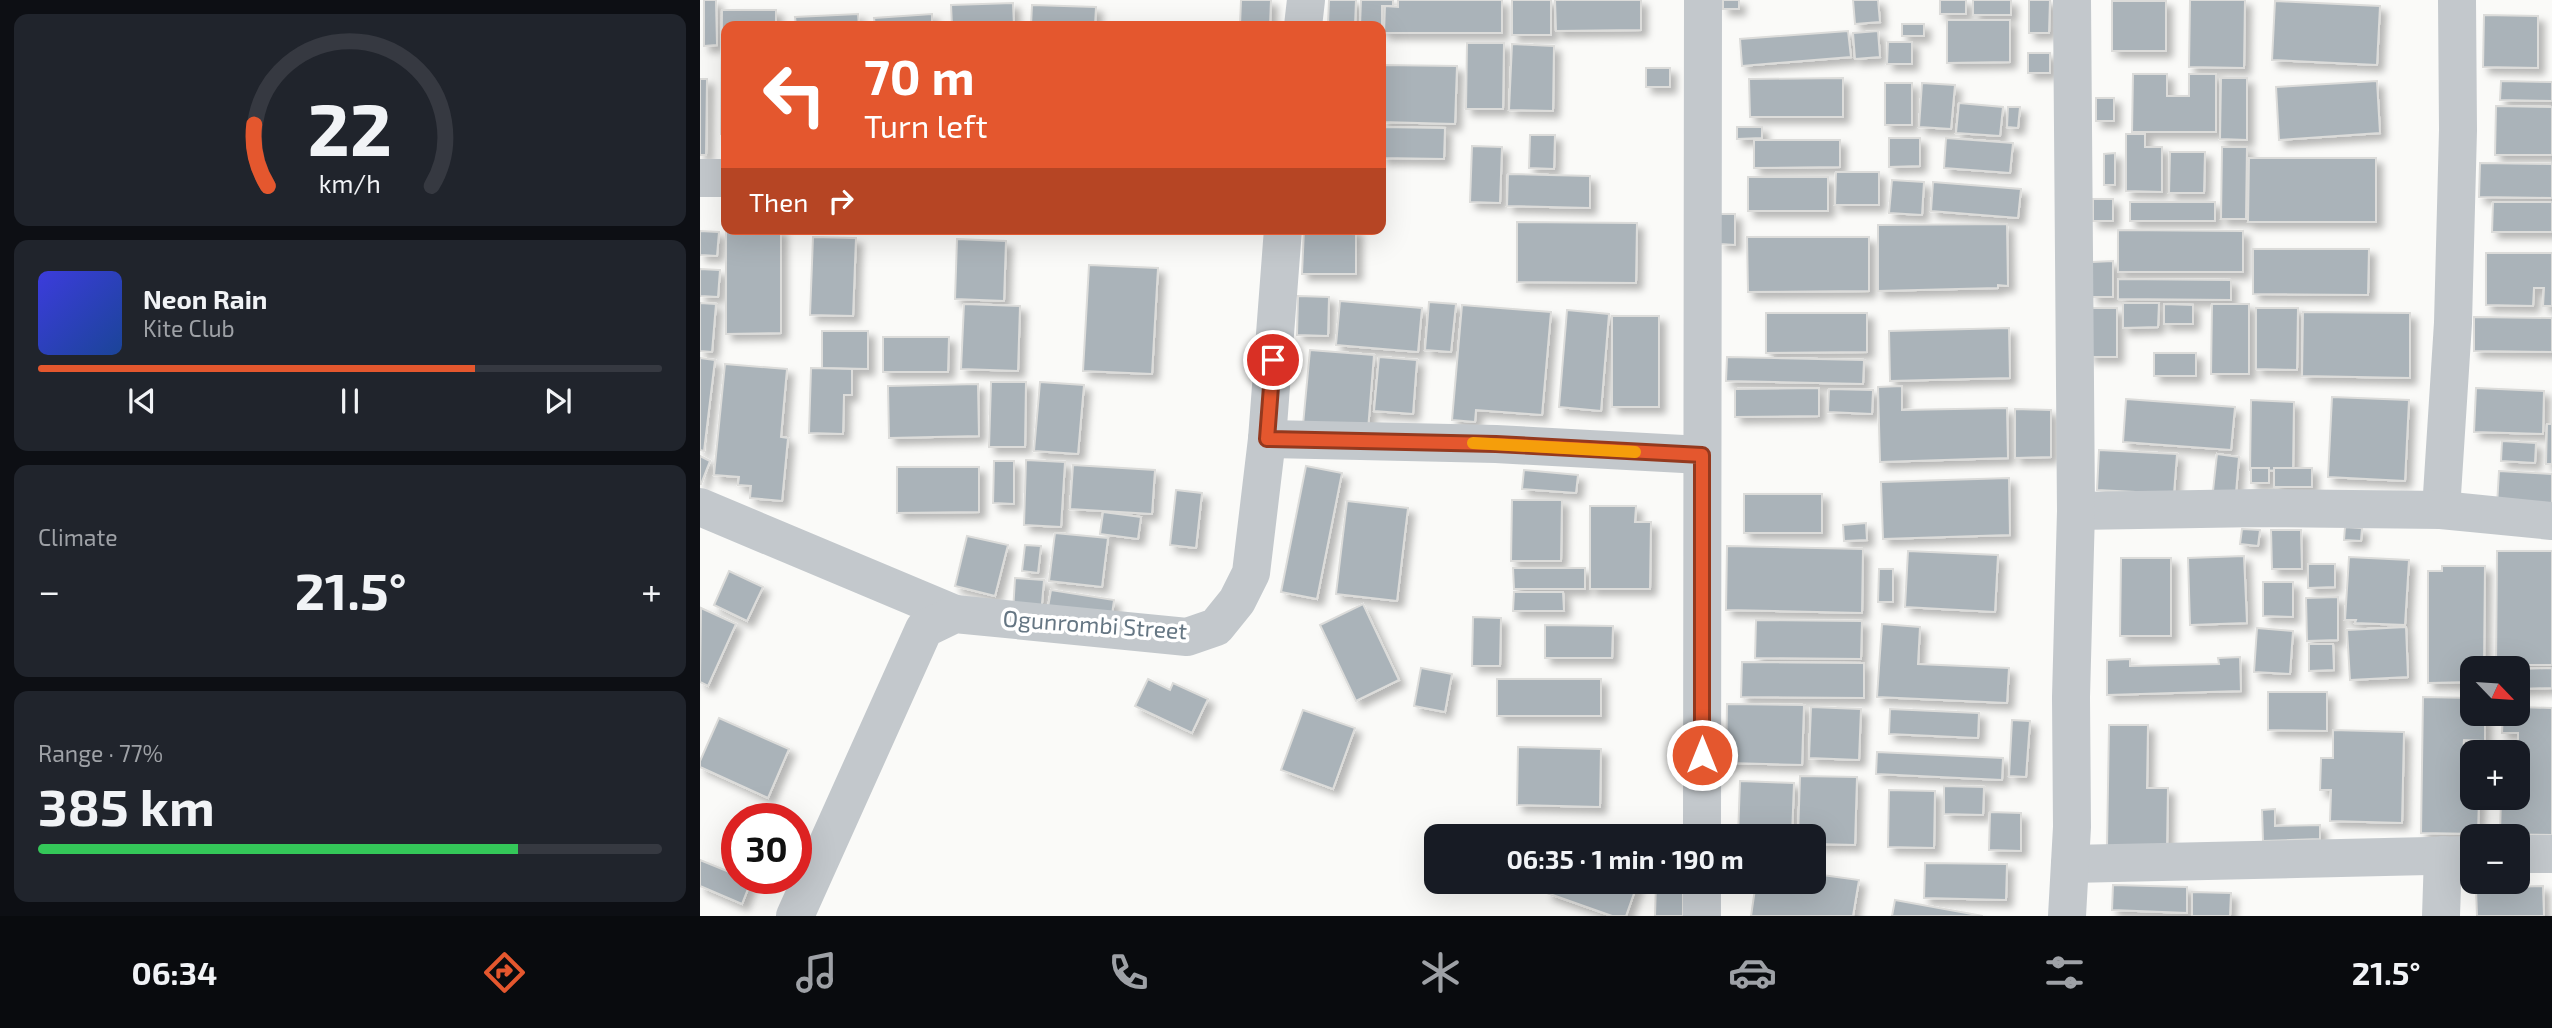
<!DOCTYPE html>
<meta charset="utf-8">
<style>
body{margin:0;font-family:"Exo 2",sans-serif;background:#20242c;color:#f1f3f6;height:100vh;display:flex;flex-direction:column;font-size:26px;white-space:nowrap}
*{box-sizing:border-box;margin:0}
p{font-size:23px;color:#9ea1a6}
.icon{flex:none;width:38px;height:38px;fill:none;stroke:currentColor;stroke-width:2;stroke-linecap:round;stroke-linejoin:round}
.map{position:relative;flex:1;overflow:hidden}
.drawer{display:flex;flex-direction:column;gap:14px;padding:14px;background:#0d0f14;width:700px}
.drawer>*{flex:none}
.hud{position:absolute;left:21px;top:21px;width:665px;height:214px;border-radius:14px;box-shadow:0 7px 28px #0002;background:#e4572e;color:#fff;overflow:hidden}
.needle{width:46px;rotate:115deg}
.tools{position:absolute;left:1760px;top:656px;display:grid;gap:14px}
.tools a{display:grid;place-items:center;width:70px;height:70px;border-radius:14px;background:#171b24;box-shadow:0 7px 28px #0002;font-size:35px}
.speed{position:absolute;left:21px;top:803px;display:flex;gap:14px;font-size:35px;font-weight:700;text-align:center}
.speed>*{display:grid;place-content:center;width:91px;height:91px;border-radius:50%;background:#171b24;box-shadow:0 7px 28px #0002;line-height:1}
.speed .limit{border:10px solid #d22;background:#fff;color:#111}
.pin{position:absolute;display:grid;place-items:center;width:60px;height:60px;color:#fff;margin:-30px;border:4px solid #fff;border-radius:50%;box-shadow:0 2px 7px #0007}
.me{position:absolute;width:77px;margin:-38px;rotate:0deg;stroke-linejoin:round;filter:drop-shadow(0 0 5px #0008)}
.turn{display:flex;align-items:center;gap:24px;height:147px;padding:0 28px;font-size:32px}
.turn .icon{width:91px;height:91px;stroke-width:2.5}
.turn b{display:block;font-size:49px;line-height:60px}
.then{display:flex;align-items:center;height:66px;padding:0 28px;background:#0003;gap:14px;font-size:26px}
.big{font-size:52px;font-weight:700;line-height:1.1}
.drawer .widget{flex:1;display:flex;flex-direction:column;justify-content:center;gap:10px;min-width:0;padding:0 24px;border-radius:14px;background:#20242c}
.drawer .dial{align-items:center;gap:0}
.dial svg{height:182px;overflow:visible;fill:none;stroke:#363941;stroke-width:7;stroke-linecap:round;text-anchor:middle}
.dial text{fill:#f1f3f6;stroke:none}
.song{display:flex;align-items:center;gap:21px}
.cover{width:84px;height:84px;border-radius:10px;background:linear-gradient(135deg,hsl(240 70% 55%),hsl(220 70% 35%))}
.played{height:7px;border-radius:4px;background:linear-gradient(90deg,#e4572e 70%,#363941 70%)}
.keys{display:flex;justify-content:space-around;direction:ltr}
.heat{display:flex;justify-content:space-between;align-items:center;font-size:38px;direction:ltr}
.charge{height:10px;border-radius:5px;background:linear-gradient(90deg,#34c759 77%,#363941 0)}
.trip{position:absolute;left:724px;top:824px;width:402px;height:70px;border-radius:14px;background:#171b24;box-shadow:0 7px 28px #0002;font-weight:700;line-height:70px;text-align:center}
.dock{display:flex;height:112px;justify-content:space-around;align-items:center;background:#090b0e;color:#9ea1a6}
.dock .icon{width:49px;height:49px}
.dock .current{color:#e4572e}
.dock b{font-size:32px;color:#f1f3f6}
main{display:flex;flex:1;min-height:0}
.map>svg:first-child{display:block}
</style>
<main>
<section class="drawer">
<div class="widget dial"><svg viewBox="0 0 100 80">
<path d="M14 69A42 42 0 1 1 86 69"/>
<path d="M14 69A42 42 0 0 1 8 42" stroke="#e4572e"/>
<text x="50" y="56" font-size="32" font-weight="700">22</text>
<text x="50" y="72" font-size="11">km/h</text>
</svg></div>
<div class="widget">
<div class="song"><i class="cover"></i><div><b>Neon Rain</b><p>Kite Club</p></div></div>
<div class="played"></div>
<div class="keys"><svg class="icon" aria-label="previous" viewBox="0 0 24 24"><path d="M18 5L8 12l10 7zM5 5v14"/></svg><svg class="icon" aria-label="pause" viewBox="0 0 24 24"><path d="M8 5v14M16 5v14"/></svg><svg class="icon" aria-label="next" viewBox="0 0 24 24"><path d="M6 5l10 7-10 7zM19 5v14"/></svg></div>
</div>
<div class="widget"><p>Climate</p>
<div class="heat"><a>−</a><b class="big">21.5°</b><a>+</a></div>
</div>
<div class="widget"><p>Range · 77%</p><b class="big">385 km</b><div class="charge"></div></div>
</section>
<div class="map">
<svg width="1852" height="916" viewBox="0 0 1852 916">
<defs>
<filter id="shadow"><feDropShadow dx="6" dy="6" stdDeviation="3.5" flood-color="#0004"/></filter>
</defs>
<rect width="100%" height="100%" fill="#fafaf8"/>
<g fill="#aab3b9" stroke="#dcdcda" stroke-width="2" filter="url(#shadow)">
<path d="M4,0h12l1,45 -13,1z"/>
<path d="M541,0h30l-1,26h-30z"/>
<path d="M629,0h27l-1,26 -27,-1z"/>
<path d="M661,0h32v6h-11v25l-1,-5h-21z"/>
<path d="M698,0h104v33h-118l1,-27 13,1z"/>
<rect x="812" y="0" width="39" height="35"/>
<path d="M855,0h86v30l-85,1z"/>
<rect x="1023" y="0" width="16" height="9"/>
<path d="M1153,0h25l2,22 -25,2z"/>
<rect x="1240" y="0" width="26" height="14"/>
<rect x="1273" y="0" width="38" height="15"/>
<path d="M1329,0h21l-1,33h-20z"/>
<path d="M1490,0h55l-1,68 -55,-1z"/>
<rect x="1412" y="1" width="54" height="50"/>
<path d="M1575,1l105,5 -3,59 -105,-5z"/>
<path d="M313,3l1,23h-62l-1,-21z"/>
<path d="M332,5l64,2 -1,19h-64z"/>
<path d="M22,10h54v16h-50v108h-5z"/>
<path d="M158,14l1,12h-63l-1,-9z"/>
<path d="M232,14v12h-57l-1,-8z"/>
<path d="M1784,15l54,1v52l-55,-1z"/>
<path d="M1247,20h63v42l-63,1z"/>
<rect x="1202" y="24" width="22" height="12"/>
<path d="M1148,31l3,26 -109,9 -2,-27z"/>
<path d="M1178,31l2,26 -25,2 -2,-26z"/>
<path d="M1188,42h24v22h-25z"/>
<path d="M767,43h37l-1,66h-37z"/>
<path d="M812,44l42,2 -1,65 -44,-1z"/>
<rect x="1328" y="53" width="22" height="20"/>
<path d="M681,65l76,1 -2,58 -74,-2z"/>
<rect x="946" y="68" width="24" height="19"/>
<path d="M1433,74h34v22h22v-22h27v58h-84z"/>
<path d="M1143,78v39h-93l-1,-38z"/>
<path d="M1521,78h26v62l-27,-1z"/>
<path d="M0,79h7l-1,76h-6z"/>
<path d="M1677,81l3,52 -101,7 -3,-53z"/>
<path d="M1801,81l51,1v19l-52,-1z"/>
<rect x="1185" y="83" width="27" height="42"/>
<path d="M1222,83l33,2 -4,44 -32,-2z"/>
<rect x="1396" y="98" width="18" height="23"/>
<path d="M1259,103l44,4 -3,29 -44,-3z"/>
<path d="M1796,106l56,1v48h-57z"/>
<path d="M1308,107h12l-2,21 -11,-1z"/>
<path d="M681,127l64,1 -1,31 -63,-1z"/>
<path d="M1037,127h25v11l-25,1z"/>
<path d="M1426,134h19v13h17v45l-36,-1z"/>
<path d="M830,135h25l-1,34 -25,-1z"/>
<path d="M1189,138h31v28l-31,1z"/>
<path d="M1246,138l67,5 -3,30 -66,-5z"/>
<path d="M1054,140h86v27l-86,1z"/>
<path d="M772,146l30,1 -2,56 -30,-1z"/>
<path d="M1522,147h25l-1,72h-25z"/>
<path d="M1470,152h35l-1,41h-35z"/>
<path d="M1415,153v32h-11v-31z"/>
<path d="M1549,158h127v64h-128z"/>
<path d="M1780,163l72,1v34l-73,-1z"/>
<path d="M1136,172h43v33h-44z"/>
<path d="M808,174l82,2v32l-83,-2z"/>
<rect x="1048" y="177" width="80" height="34"/>
<path d="M1192,180l32,2 -2,33 -33,-2z"/>
<path d="M1233,182l88,7 -3,29 -87,-7z"/>
<rect x="1393" y="199" width="20" height="22"/>
<rect x="1430" y="202" width="85" height="19"/>
<path d="M1793,202h59v30h-60z"/>
<path d="M1020,214h15v31l-15,-1z"/>
<path d="M817,222l120,1 -1,60 -119,-1z"/>
<path d="M1307,224l1,62 -10,-1v3l-120,3v-66z"/>
<path d="M26,229h55v104l-55,1z"/>
<path d="M604,229h52v45h-54z"/>
<path d="M1418,230l125,1v41h-125z"/>
<path d="M0,231l19,1 -2,24 -17,-1z"/>
<path d="M113,237l43,1 -3,78 -43,-1z"/>
<path d="M1047,237h122v54l-121,1z"/>
<path d="M257,239l49,2 -2,60 -49,-2z"/>
<path d="M1553,249h116l-1,46 -115,-1z"/>
<path d="M1786,253h66v53h-9l1,-18h-10l-1,18 -47,-1z"/>
<path d="M1413,261v36h-21v-35z"/>
<path d="M389,265l69,3 -6,106 -69,-3z"/>
<path d="M0,269l20,1 -2,27 -18,-1z"/>
<path d="M1418,279l113,1v20l-113,-1z"/>
<path d="M598,296l31,1 -1,39 -31,-1z"/>
<path d="M640,301l82,7 -4,44 -82,-7z"/>
<path d="M729,302l27,2 -5,48 -26,-2z"/>
<path d="M0,303l16,1 -4,48 -12,-1z"/>
<path d="M1423,303h36l-1,24 -35,1z"/>
<path d="M264,304l56,2 -2,65 -57,-2z"/>
<path d="M1464,304l29,1v19h-29z"/>
<path d="M1512,304h37v70h-38z"/>
<path d="M762,305l89,7 -9,103 -66,-5 -1,12 -23,-2z"/>
<rect x="1389" y="308" width="28" height="49"/>
<path d="M1556,308h42l-1,62 -41,-1z"/>
<path d="M867,310l42,4 -8,97 -42,-4z"/>
<path d="M1603,312l107,1v65l-108,-2z"/>
<path d="M1066,313h101v39l-101,1z"/>
<rect x="912" y="316" width="47" height="91"/>
<path d="M1774,317l78,1v34l-78,-1z"/>
<path d="M1309,328l1,50 -120,3 -1,-50z"/>
<path d="M122,331h46v38l-46,-1z"/>
<path d="M183,337h66l-1,35h-65z"/>
<path d="M610,350l64,5 -6,75 -65,-5z"/>
<rect x="1454" y="353" width="42" height="23"/>
<path d="M679,357l38,3 -4,54 -39,-3z"/>
<path d="M1027,357l137,3 -1,24 -137,-3z"/>
<path d="M0,358l15,2 -11,91 -4,-1z"/>
<path d="M25,364l62,5 -6,68 7,1 -6,63 -32,-3 1,-12 -13,-1 1,-8 -25,-2z"/>
<path d="M111,368l41,1v26h-8l-1,39 -34,-1z"/>
<path d="M291,382h35l-1,65h-36z"/>
<path d="M340,382l44,3 -6,69 -44,-3z"/>
<path d="M278,384l1,52 -90,2 -1,-52z"/>
<path d="M1202,386v24l105,-2 1,50 -128,4 -2,-75z"/>
<path d="M1119,388v28l-84,1v-28z"/>
<path d="M1776,388l68,3 -1,43 -69,-2z"/>
<path d="M1129,389l44,1 -1,24 -44,-2z"/>
<path d="M1632,397l77,3 -4,81 -77,-4z"/>
<path d="M1426,399l109,8 -4,43 -108,-8z"/>
<path d="M1551,400l43,2 -1,69 -43,-1z"/>
<path d="M1315,409l36,1v47l-36,1z"/>
<path d="M1847,424h5v40h-6z"/>
<path d="M1802,441l34,2 -1,20 -34,-2z"/>
<path d="M1399,450l78,4 -3,40 -77,-4z"/>
<path d="M1517,454l22,3 -3,36 -23,-2z"/>
<path d="M0,456l10,5 -9,23h-1z"/>
<path d="M326,460l39,2 -4,65 -37,-2z"/>
<path d="M294,461h20v43l-21,-1z"/>
<path d="M373,465l82,5 -3,44 -82,-5z"/>
<path d="M606,466l36,7 -25,126 -36,-7z"/>
<path d="M197,467h82v45l-82,1z"/>
<rect x="1551" y="468" width="18" height="15"/>
<rect x="1574" y="468" width="38" height="19"/>
<path d="M824,470l54,5 -2,18 -54,-4z"/>
<path d="M1799,471l53,3v33l-55,-2z"/>
<path d="M1309,478l1,57 -127,4 -2,-57z"/>
<path d="M476,490l26,3 -6,55 -26,-3z"/>
<rect x="1044" y="494" width="78" height="39"/>
<path d="M812,500h50l-1,61h-50z"/>
<path d="M647,501l61,7 -11,93 -61,-7z"/>
<path d="M890,506h46l-1,16h16l-1,67h-60z"/>
<path d="M403,512l38,5 -3,22 -38,-5z"/>
<path d="M1166,523l1,17 -23,1 -1,-16z"/>
<path d="M1645,527l17,1 -1,13 -17,-1z"/>
<path d="M1542,529l18,1 -2,16 -18,-2z"/>
<path d="M1571,530h30l1,39h-30z"/>
<path d="M355,533l53,5 -6,49 -53,-6z"/>
<path d="M267,536l41,9 -13,51 -40,-10z"/>
<path d="M325,545l16,1 -3,27 -16,-2z"/>
<path d="M1027,546l136,3 -1,64 -136,-3z"/>
<path d="M1208,551l90,4 -3,57 -90,-5z"/>
<path d="M1797,551h55v114h-43v3h-13z"/>
<path d="M1544,556l3,67 -57,2 -2,-67z"/>
<path d="M1649,557l60,3 -4,65 -50,-2 1,-3h-11z"/>
<path d="M1421,558h50v78h-51z"/>
<path d="M1608,564h27v23l-27,1z"/>
<path d="M1742,566h43l-1,102h-11v14l-45,1v-112h14z"/>
<path d="M813,568h72v21h-71z"/>
<path d="M1179,569h14v33h-15z"/>
<path d="M29,571l34,16 -16,34 -33,-16z"/>
<path d="M315,578l29,2 -3,35 -28,-3z"/>
<path d="M1563,582h30v35l-30,-1z"/>
<path d="M351,590l63,10 -3,23 -64,-10z"/>
<path d="M814,592h49l1,19h-51z"/>
<path d="M1638,597v43l-31,1 -1,-43z"/>
<path d="M663,604l36,76 -43,21 -36,-76z"/>
<path d="M1,608l35,16 -28,62 -8,-4z"/>
<path d="M773,617l28,1 -1,48h-28z"/>
<path d="M1056,620l106,1 -1,38 -106,-1z"/>
<path d="M1182,624l38,3 -2,37 91,4 -2,35 -130,-6z"/>
<path d="M845,625l68,1 -1,32h-67z"/>
<path d="M1706,627l2,50 -58,3 -3,-50z"/>
<path d="M1557,628l36,3 -3,43 -36,-2z"/>
<path d="M1609,644h24l1,26 -25,1z"/>
<path d="M1540,657l1,34 -134,4v-35l23,-1v7l89,-2 -1,-6z"/>
<path d="M1042,662l122,1v35l-123,-1z"/>
<path d="M721,668l31,6 -7,38 -31,-6z"/>
<path d="M1852,668v20l-34,1v-20z"/>
<path d="M448,679l22,11 3,-7 35,16 -16,34 -57,-27z"/>
<rect x="797" y="679" width="104" height="37"/>
<path d="M1568,692h59v39l-59,-1z"/>
<path d="M1723,697l50,1v16h7v4l5,-1v24l-21,-1 -1,15h10v43h6l-1,36 -57,-1z"/>
<path d="M1027,704l77,1 -2,60 -76,-2z"/>
<path d="M1111,707l50,2 -2,51 -50,-2z"/>
<path d="M1818,707l34,1v127l-52,-1 1,-36h17v-46h-16v-7h16v-12h-16l1,-19h15z"/>
<path d="M1190,709l89,4 -1,25 -89,-4z"/>
<path d="M603,710l52,18 -22,61 -52,-19z"/>
<path d="M19,718l70,31 -21,49 -68,-31v-6z"/>
<path d="M1312,720l18,1 -4,56 -17,-1z"/>
<path d="M1409,725h39l-1,63h21l-1,59 -60,-1z"/>
<path d="M1633,730l71,2 -2,91 -72,-2 1,-31h-11l1,-32h12z"/>
<path d="M818,747l83,2 -1,58 -83,-2z"/>
<path d="M1177,752l126,6 -1,22 -126,-6z"/>
<path d="M1100,776l57,1 -2,68 -40,-1v-8h-17z"/>
<path d="M1040,781l54,2 -2,53h-54z"/>
<path d="M1244,786l40,1 -1,28 -39,-1z"/>
<path d="M1189,790l46,1 -1,57 -46,-1z"/>
<path d="M1575,809v17l45,-1v14l-57,2 -1,-31z"/>
<path d="M1290,812l31,1v38l-32,-1z"/>
<path d="M0,860l37,15v3l14,3 -9,23 -42,-18z"/>
<path d="M1225,863l82,1 -1,36 -82,-2z"/>
<path d="M1115,874l44,6 -6,36h-102l5,-34h59z"/>
<path d="M850,882h88l-12,34h-14l-65,-23z"/>
<path d="M956,882h27v34h-28z"/>
<path d="M1413,885l74,2v26l-75,-3z"/>
<path d="M1843,886l1,30h-67l-1,-28z"/>
<path d="M1492,892l39,1 -1,23h-38z"/>
<path d="M1195,900l88,16h-91z"/>
</g>
<g fill="none" stroke-linecap="round" stroke-linejoin="round">
<g stroke="#c3c8cc" stroke-width="38">
<path d="M603,26l3,-26"/>
<path d="M0,178h26"/>
<path d="M567,439l229,5 206,11"/>
<path d="M0,507l255,107"/>
<path d="M1741,510l12,-187 5,-193 -1,-130"/>
<path d="M1376,511l186,-3 179,2 111,11"/>
<path d="M1002,836l1,-836"/>
<path d="M1818,854h34"/>
<path d="M1370,864l403,-9"/>
<path d="M95,916l129,-287 31,-15 232,23 29,-10 21,-26 14,-28 16,-134 16,-210"/>
<path d="M1002,916v-34"/>
<path d="M1367,916l5,-89 -1,-130 5,-186 -4,-511"/>
<path d="M1741,916l2,-61"/>
</g>
</g>
<g fill="none" stroke-linecap="round" stroke-linejoin="round">
<defs>
<path id="route" d="M573,360l-6,79 229,5 206,11v300"/>
</defs>
<use href="#route" stroke="#94391e" stroke-width="18"/>
<use href="#route" stroke="#e4572e" stroke-width="12"/>
<path stroke="#f59e0b" stroke-width="12" d="M773,443l162,9"/>
</g>
<g text-anchor="middle" stroke-width="7" stroke-linejoin="round" paint-order="stroke">
<g font-size="23" fill="#657683" stroke="#fff">
<text transform="translate(395 625) rotate(4)" y="8">Ogunrombi Street</text>
</g>
</g>
</svg>
<div class="tools">
<a><svg class="needle" viewBox="-14 -14 28 28"><path d="M0-13l5 13h-10z" fill="#e53935"/><path d="M0 13l5-13h-10z" fill="#9ea1a6"/></svg></a>
<a>+</a>
<a>−</a>
</div>
<div class="speed"><div class="limit">30</div></div>
<div class="pin" style="left:573px;top:360px;background:#d93025"><svg class="icon" aria-label="arrive" viewBox="0 0 24 24"><path d="M6 21V4h12l-3 4 3 4H6"/></svg></div>
<svg class="me" style="left:1002px;top:755px" viewBox="-20 -20 40 40"><circle r="17" fill="#e4572e" stroke="#fff" stroke-width="3"/><path d="M0-11L8 9 0 5-8 9z" fill="#fff"/></svg>
<div class="trip">06:35 · 1 min · 190 m</div>
<div class="hud">
<div class="turn"><svg class="icon" aria-label="left" viewBox="0 0 24 24"><path d="M17 20v-9H6M10 6l-5 5 5 5"/></svg><div><b>70 m</b>Turn left</div></div>
<div class="then">Then<svg class="icon" aria-label="right" viewBox="0 0 24 24"><path d="M7 20v-9h11M14 6l5 5-5 5"/></svg></div>
</div>
</div>
</main>
<nav class="dock">
<b>06:34</b>
<svg class="icon current" aria-label="directions" viewBox="0 0 24 24"><path d="M12 3l9 9-9 9-9-9zM9 14v-3h6M13 9l2 2-2 2"/></svg>
<svg class="icon" aria-label="music" viewBox="0 0 24 24"><path d="M9 18V5l10-2v13"/><circle cx="6" cy="18" r="3"/><circle cx="16" cy="16" r="3"/></svg>
<svg class="icon" aria-label="phone" viewBox="0 0 24 24"><path d="M5 4h4l2 5-3 2q2 4 5 5l2-3 5 2v4C11 20 4 13 5 4z"/></svg>
<svg class="icon" aria-label="climate" viewBox="0 0 24 24"><path d="M12 3v18M4 7l16 10M4 17L20 7"/></svg>
<svg class="icon" aria-label="car" viewBox="0 0 24 24"><path d="M5 17H2v-5l4-1 3-4h7l3 4 3 1v5h-3M9 17h6M6 11h13"/><circle cx="7" cy="17" r="2"/><circle cx="17" cy="17" r="2"/></svg>
<svg class="icon" aria-label="filters" viewBox="0 0 24 24"><path d="M4 7h16M4 17h16"/><circle cx="9" cy="7" r="2"/><circle cx="15" cy="17" r="2"/></svg>
<b>21.5°</b>
</nav>
